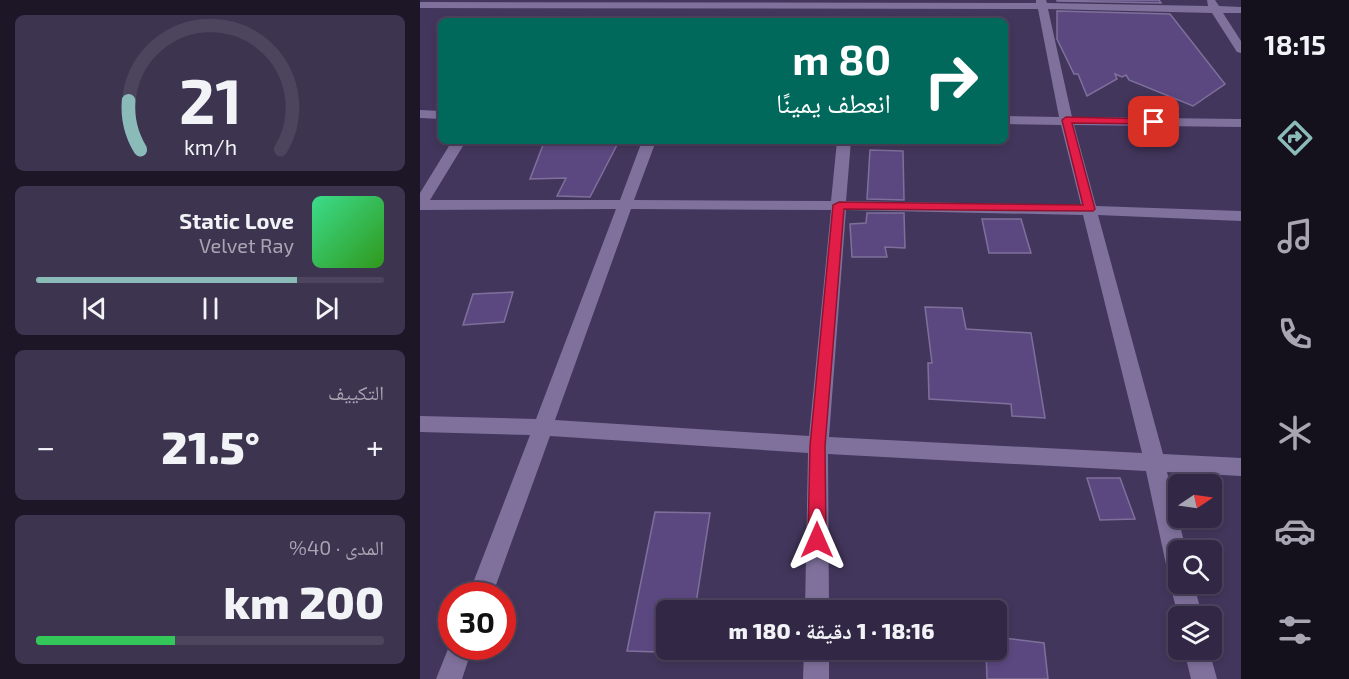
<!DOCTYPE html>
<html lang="ar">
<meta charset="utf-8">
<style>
body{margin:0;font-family:"Exo 2","Noto Naskh Arabic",sans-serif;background:#3d3450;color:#f1f3f6;direction:rtl;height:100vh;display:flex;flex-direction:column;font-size:22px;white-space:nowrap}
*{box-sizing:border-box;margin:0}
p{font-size:20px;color:#a8a6b3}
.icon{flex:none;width:33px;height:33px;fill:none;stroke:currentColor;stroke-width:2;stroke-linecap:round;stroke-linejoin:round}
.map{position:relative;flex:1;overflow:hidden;direction:ltr}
.panel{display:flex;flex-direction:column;gap:15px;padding:15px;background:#1c1626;width:420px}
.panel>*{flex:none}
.guide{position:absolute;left:18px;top:18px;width:570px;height:126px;border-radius:9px;box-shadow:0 3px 9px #0003,0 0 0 2px #4d445e;direction:rtl;background:#00695c;color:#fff;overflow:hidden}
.needle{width:39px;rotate:77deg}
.buttons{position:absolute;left:748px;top:474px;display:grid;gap:12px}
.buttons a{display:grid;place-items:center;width:54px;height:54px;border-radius:9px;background:#322845;box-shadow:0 3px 9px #0003,0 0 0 2px #4d445e;font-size:30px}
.speed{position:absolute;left:18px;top:582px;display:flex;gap:12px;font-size:30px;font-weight:700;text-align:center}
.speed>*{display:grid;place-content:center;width:78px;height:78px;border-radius:50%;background:#322845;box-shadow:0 3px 9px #0003,0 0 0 2px #4d445e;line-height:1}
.speed .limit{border:9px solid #d22;background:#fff;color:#111}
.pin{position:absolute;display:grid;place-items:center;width:51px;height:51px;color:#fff;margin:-26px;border-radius:12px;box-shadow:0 3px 9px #0006}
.me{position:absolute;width:66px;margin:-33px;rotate:0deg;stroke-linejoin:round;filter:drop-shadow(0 0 4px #0008)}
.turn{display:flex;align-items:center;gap:21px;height:126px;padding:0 18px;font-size:27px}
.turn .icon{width:78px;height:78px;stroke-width:2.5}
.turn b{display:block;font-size:42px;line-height:51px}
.big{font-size:45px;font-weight:800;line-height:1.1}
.panel .tile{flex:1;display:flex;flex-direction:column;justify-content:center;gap:9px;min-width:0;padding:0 21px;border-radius:9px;background:#3d3450}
.panel .dial{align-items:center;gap:0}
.dial svg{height:156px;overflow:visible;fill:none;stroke:#4d445e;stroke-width:7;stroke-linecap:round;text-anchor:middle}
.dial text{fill:#f1f3f6;stroke:none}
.song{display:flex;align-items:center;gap:18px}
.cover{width:72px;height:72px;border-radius:9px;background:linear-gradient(135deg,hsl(150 70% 55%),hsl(110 70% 35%))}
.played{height:6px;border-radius:3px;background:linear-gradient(90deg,#8bbbb9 75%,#4d445e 75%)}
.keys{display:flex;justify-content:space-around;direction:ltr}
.heat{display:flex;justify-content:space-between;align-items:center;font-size:33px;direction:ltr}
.charge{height:9px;border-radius:4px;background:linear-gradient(90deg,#34c759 40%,#4d445e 0)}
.trip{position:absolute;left:236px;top:600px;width:351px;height:60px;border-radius:9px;background:#322845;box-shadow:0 3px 9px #0003,0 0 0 2px #4d445e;font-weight:800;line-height:60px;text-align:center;direction:rtl}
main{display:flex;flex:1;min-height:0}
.dock{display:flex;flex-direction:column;width:108px;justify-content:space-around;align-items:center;background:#14101c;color:#a8a6b3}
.dock .icon{width:42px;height:42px}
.dock .on{color:#8bbbb9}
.dock b{font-size:27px;color:#f1f3f6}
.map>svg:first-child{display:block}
</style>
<main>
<nav class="dock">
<b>18:15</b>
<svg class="icon on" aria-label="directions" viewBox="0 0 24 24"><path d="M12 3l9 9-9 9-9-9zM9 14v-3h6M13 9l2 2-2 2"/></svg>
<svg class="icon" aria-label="music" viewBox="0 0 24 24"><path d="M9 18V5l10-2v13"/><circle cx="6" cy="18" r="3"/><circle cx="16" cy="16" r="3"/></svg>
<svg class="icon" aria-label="phone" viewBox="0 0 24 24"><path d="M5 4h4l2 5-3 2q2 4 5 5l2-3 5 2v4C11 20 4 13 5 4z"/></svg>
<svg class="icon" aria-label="climate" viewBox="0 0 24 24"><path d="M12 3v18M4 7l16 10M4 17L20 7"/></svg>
<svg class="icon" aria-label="car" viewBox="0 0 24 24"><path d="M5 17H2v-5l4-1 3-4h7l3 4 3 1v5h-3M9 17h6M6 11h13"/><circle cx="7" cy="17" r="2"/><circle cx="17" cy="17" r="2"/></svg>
<svg class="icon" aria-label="filters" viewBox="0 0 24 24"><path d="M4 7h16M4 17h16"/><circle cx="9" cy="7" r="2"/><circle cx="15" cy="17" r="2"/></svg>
</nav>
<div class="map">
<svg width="821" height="679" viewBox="0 0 821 679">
<rect width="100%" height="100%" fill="#43365c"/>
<g fill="#5c4880" stroke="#7e709b" stroke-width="1.5">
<path d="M637,0h102l2,3 -104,-2z"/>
<path d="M637,11l113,3 55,70 -32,22 -64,-26 -3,-5 -4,2 -7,-3 2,5 -30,17 -9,-22h-4l-17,-35z"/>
<path d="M152,141h47l-29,56 -33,-1 9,-18 -36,1 13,-34 27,-2z"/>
<path d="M450,150l33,1 1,49 -37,-1z"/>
<path d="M447,213h37l1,35 -20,-1 2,10h-35l-2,-33 16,-1z"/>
<path d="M562,219h39l10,34h-42z"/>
<path d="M93,292l-9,30 -41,3 10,-31z"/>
<path d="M505,307l37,1 4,21 65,4 14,85 -33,-2 -1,-12 -82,-5 -1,-36h4z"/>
<path d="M667,478h33l15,41 -35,1z"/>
<path d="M235,512l55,1 -15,97h-29v40h24l-1,3 -62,-2z"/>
<path d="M576,637l48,6 4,36h-61l-1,-29h10z"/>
</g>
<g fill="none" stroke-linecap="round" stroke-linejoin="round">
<g fill="#7f719c" fill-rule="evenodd">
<path d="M616,0h10l1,3 161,3 -1,-6h8l4,6 22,1v6h-18l18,28v12l-4,-1 -25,-39 -164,-4 24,108 169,2v8l-167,-2 22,81 145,5v10l-143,-6 65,239 78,4v18l-74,-4 19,78h-7v34h15l8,32h-23v3l-1,-3 -8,-32 3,-6 -6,-9 -21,-98 -318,-17 1,156h-24l3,-157 -258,-17 -58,160h-24l62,-161 -110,-3v-16l116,3 80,-210 -196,1v-17l32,-52h14l-36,59h190l22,-59h14l-22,59 197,1 6,-60h14l-5,60 235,4 -20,-80 -56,-1v-8l54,1 -21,-108 -618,-1v-6l616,1zM211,209l200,1 -22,226 -254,-16zM426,210l237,5 59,238 -313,-16z"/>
<path d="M0,110l21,1v8l-21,-1z"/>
<path d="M32,639v7h21l-11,33h-26z"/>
<path d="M384,650h25v29h-26z"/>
<path d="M764,650h25l8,29h-26z"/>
</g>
</g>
<path fill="#e11d48" stroke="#92132f" stroke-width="1.5" d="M646,117l88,2 5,3 -5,2 -82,-1 23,86 -2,2 -249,-2 -19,237 1,94 -3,5 -6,3 -6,-3 -3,-5 2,-94 23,-241 6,-3 244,3 -21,-85z"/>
</svg>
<div class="buttons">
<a><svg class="needle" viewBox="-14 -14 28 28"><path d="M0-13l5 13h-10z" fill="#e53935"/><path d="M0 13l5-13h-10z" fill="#a8a6b3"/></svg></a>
<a><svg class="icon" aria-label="search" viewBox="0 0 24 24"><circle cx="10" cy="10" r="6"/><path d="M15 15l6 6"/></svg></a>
<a><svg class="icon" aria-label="layers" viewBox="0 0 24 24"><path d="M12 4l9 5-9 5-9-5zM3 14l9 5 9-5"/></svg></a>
</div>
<div class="speed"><div class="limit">30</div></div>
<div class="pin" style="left:734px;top:122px;background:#d93025"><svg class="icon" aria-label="arrive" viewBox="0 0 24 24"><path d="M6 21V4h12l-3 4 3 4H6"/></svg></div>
<svg class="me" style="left:397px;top:540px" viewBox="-20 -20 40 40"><path d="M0-17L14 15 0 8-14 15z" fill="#e11d48" stroke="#fff" stroke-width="4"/></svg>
<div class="trip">18:16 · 1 دقيقة · 180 m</div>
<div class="guide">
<div class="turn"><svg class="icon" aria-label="right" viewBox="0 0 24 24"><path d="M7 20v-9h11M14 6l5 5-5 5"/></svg><div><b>80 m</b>انعطف يمينًا</div></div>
</div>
</div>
<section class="panel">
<div class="tile dial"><svg viewBox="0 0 100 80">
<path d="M14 69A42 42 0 1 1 86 69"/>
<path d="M14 69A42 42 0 0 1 8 44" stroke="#8bbbb9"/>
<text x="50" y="56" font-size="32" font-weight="700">21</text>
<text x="50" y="72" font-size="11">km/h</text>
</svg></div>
<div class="tile">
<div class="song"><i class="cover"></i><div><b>Static Love</b><p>Velvet Ray</p></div></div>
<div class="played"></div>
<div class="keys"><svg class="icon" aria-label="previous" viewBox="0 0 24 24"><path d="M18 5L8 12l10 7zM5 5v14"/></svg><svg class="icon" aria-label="pause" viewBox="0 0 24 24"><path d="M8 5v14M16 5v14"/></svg><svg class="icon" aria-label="next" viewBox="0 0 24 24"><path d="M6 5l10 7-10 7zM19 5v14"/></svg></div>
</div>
<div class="tile"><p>التكييف</p>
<div class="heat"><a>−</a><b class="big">21.5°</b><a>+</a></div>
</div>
<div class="tile"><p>المدى · 40%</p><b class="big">200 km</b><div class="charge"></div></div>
</section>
</main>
